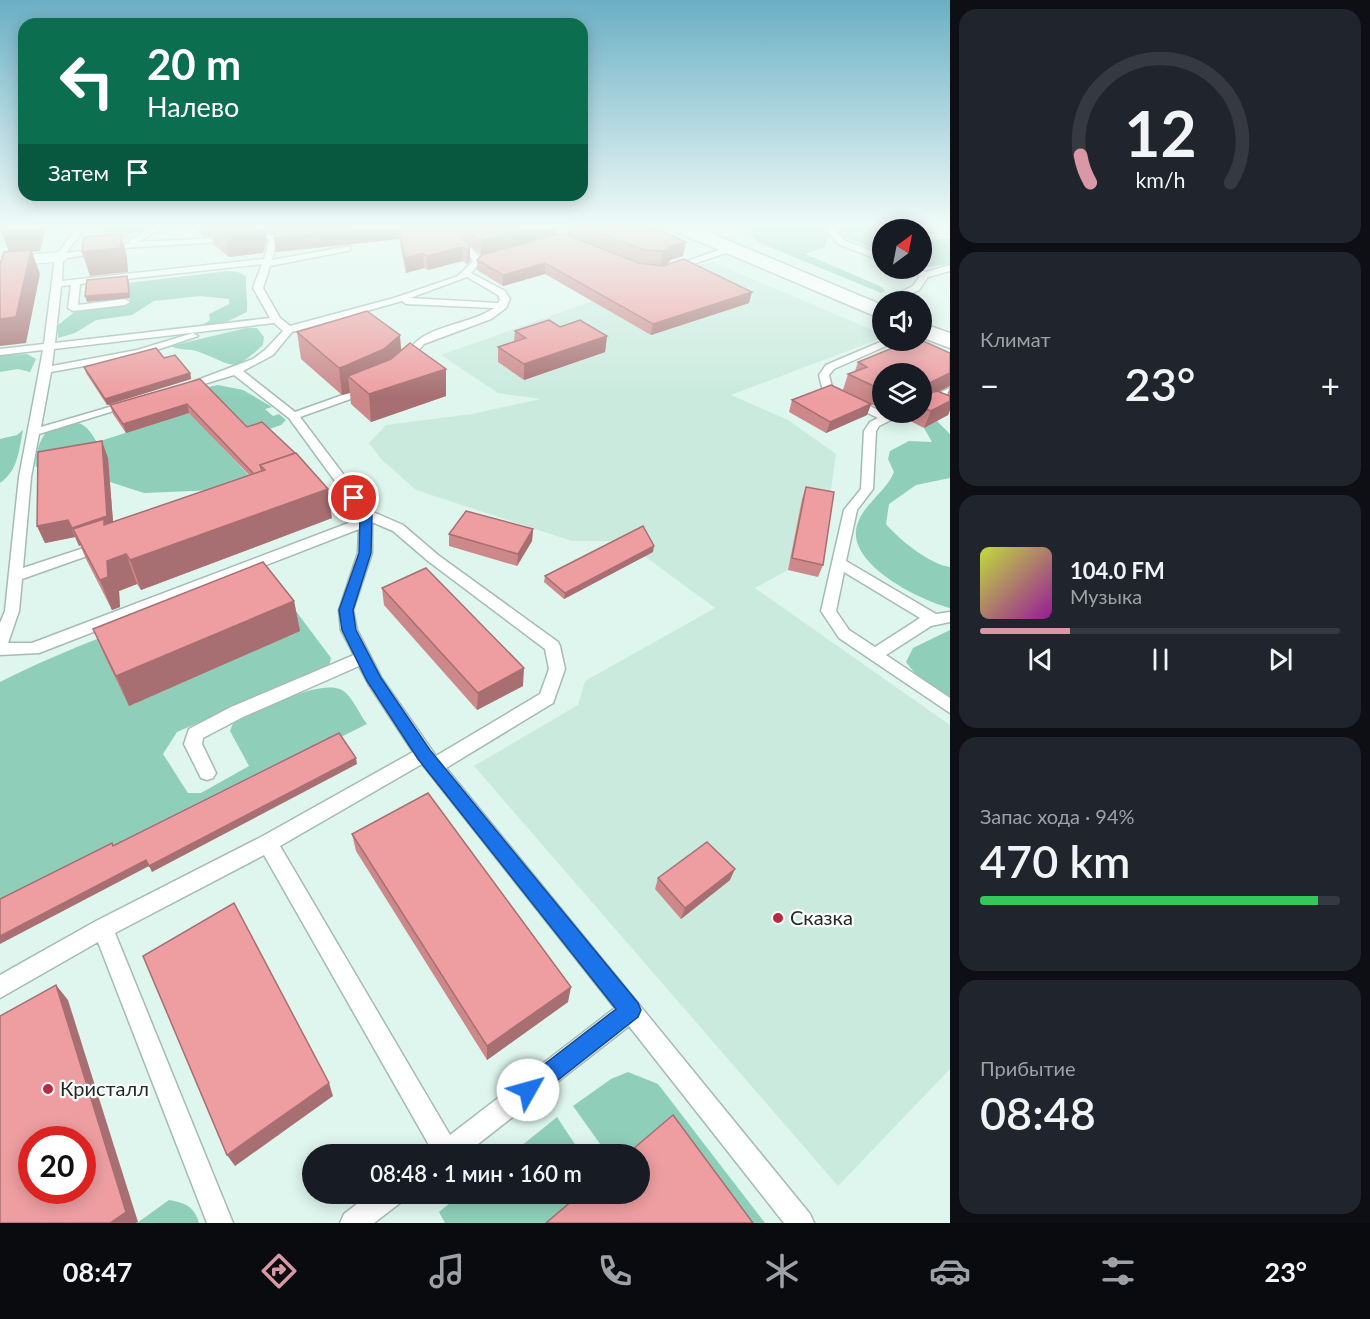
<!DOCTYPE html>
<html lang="ru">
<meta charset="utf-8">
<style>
body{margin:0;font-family:Lato,sans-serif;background:#20242c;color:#f1f3f6;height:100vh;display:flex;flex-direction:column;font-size:22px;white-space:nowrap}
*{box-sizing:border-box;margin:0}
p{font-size:20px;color:#9ea1a6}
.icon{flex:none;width:33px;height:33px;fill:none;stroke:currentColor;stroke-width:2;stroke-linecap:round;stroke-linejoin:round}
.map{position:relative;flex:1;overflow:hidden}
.side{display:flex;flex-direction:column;gap:9px;padding:9px;background:#0d0f14;width:420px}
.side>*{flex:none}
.guide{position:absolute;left:18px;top:18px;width:570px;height:183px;border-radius:18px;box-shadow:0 3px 15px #0003;background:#0b6e4f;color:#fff;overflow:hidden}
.needle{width:39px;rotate:32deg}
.fabs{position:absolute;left:872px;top:219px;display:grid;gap:12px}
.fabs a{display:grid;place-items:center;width:60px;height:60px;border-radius:50%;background:#171b24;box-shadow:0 3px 15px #0003;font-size:30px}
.speed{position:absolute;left:18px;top:1126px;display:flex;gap:12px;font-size:30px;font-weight:700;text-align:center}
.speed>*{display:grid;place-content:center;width:78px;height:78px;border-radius:50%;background:#171b24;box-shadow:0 3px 15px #0003;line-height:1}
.speed .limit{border:9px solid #d22;background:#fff;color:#111}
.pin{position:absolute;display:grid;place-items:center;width:51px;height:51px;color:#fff;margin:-26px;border:3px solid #fff;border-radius:50%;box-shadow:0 2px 6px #0007}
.me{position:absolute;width:66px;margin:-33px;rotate:52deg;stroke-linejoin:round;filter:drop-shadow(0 0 4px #0008)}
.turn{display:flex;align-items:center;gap:21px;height:126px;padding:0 30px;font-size:27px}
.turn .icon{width:78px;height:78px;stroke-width:2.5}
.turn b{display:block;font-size:42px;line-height:51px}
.then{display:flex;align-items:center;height:57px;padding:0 30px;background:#0003;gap:12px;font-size:22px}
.big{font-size:45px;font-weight:600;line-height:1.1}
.side .widget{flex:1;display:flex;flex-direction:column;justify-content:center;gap:9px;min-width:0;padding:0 21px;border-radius:18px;background:#20242c}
.side .dial{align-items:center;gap:0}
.dial svg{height:156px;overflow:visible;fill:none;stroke:#363941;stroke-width:7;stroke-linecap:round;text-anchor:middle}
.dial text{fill:#f1f3f6;stroke:none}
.song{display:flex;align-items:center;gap:18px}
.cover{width:72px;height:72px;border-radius:9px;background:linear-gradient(135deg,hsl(70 70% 55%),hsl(300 70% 35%))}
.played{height:6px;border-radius:3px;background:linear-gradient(90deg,#d898a5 25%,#363941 25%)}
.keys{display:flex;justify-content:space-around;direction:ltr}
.heat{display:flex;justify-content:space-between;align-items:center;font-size:33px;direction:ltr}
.charge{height:9px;border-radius:4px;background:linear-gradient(90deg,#34c759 94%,#363941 0)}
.trip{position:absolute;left:302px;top:1144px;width:348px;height:60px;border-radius:30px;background:#171b24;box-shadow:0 3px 15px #0003;font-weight:600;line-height:60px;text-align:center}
.dock{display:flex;height:96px;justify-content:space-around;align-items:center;background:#090b0e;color:#9ea1a6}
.dock .icon{width:42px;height:42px}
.dock .on{color:#d898a5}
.dock b{font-size:27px;color:#f1f3f6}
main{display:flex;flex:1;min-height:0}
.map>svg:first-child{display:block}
</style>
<main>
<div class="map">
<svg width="950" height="1223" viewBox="0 0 950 1223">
<rect width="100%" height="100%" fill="#def6ed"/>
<path fill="#caeade" d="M713,262l169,72v4l-151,57 57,25 48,34 -7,50 -27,-5 -14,71 -33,18 195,137v344l-112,117 -364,-420 104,-61 7,-24 130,-73 -91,-67h-52l-156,-51 -35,-31 -12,-16 17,-18 86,-11 69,-15 -43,-6 -57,-38 155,-55z"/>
<g fill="#8fcfba">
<path d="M108,226h44l-8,6 -13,1 -2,5 -10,3 -19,-4z"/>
<path d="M748,226h123l11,5v21l-45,-18 -9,2 -3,11 -20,7 77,33 3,5 -4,1 -123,-51 -14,-15z"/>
<path d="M950,238v26l-22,3 -7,-2v-25z"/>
<path d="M228,271l10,1 8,4c-1,12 2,24 1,36l-21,10 -31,8 15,-10 -1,-6 20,-10v-5l-29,-3 -46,5 -22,14 -36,5 -21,13 -17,5v-13l19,-15 53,-6 -1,-21z"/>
<path d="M246,328h11l7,9 -1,8c-33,30 -27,20 -64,7 -9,-4 -19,-1 -28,-6z"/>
<path d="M27,354l9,5 -6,13 -12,-3 -18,3v-17z"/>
<path d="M218,385l25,5 29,17 -7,2 8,7 6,-2 7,6 -5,5 -60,21 32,34 -37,10 -72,3 -34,-11 -3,-24 -62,11 -9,-2c-2,-8 3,-26 9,-33 6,-6 28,-14 36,-10 7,3 12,12 16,18l120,-38 -15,-16z"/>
<path d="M937,421l13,13v44l-34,7 -27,19 -3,20c12,15 45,41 64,43v41c-31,-8 -111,-47 -91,-88 8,-18 28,-30 35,-48l-6,-13 2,-8 19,-10 23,1 -8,-14z"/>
<path d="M23,430c-4,20 -5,41 -23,53v-44l17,-4z"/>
<path d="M272,579l59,79 -2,8 -152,66 -14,22 25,39h13l48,-27 -19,-35 3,-8c23,-10 93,-50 113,-30 9,9 14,22 21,31l-367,183v-225c89,-45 178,-72 272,-103z"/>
<path d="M950,630v67l-33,-21 -11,-14 7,-14z"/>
<path d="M628,1072l30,12 107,139h-33l-67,-92 -29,24h-28l-35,-49 38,-27z"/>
<path d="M557,1117l25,38h-72z"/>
<path d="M461,1194h129l-34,29h-111l-6,-11z"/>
<path d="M169,1200c16,3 25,6 30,23h-62z"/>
</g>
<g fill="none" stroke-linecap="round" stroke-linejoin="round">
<defs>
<g id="lane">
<path d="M78,226h8l-20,27 35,-5 4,3 -42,8 -1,22 202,-22 6,-20 -147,9 -4,-2 11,-3v-3l26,-14h10l-28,16 136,-7 4,2 -6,23 78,-14v4l-3,1 -77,15 -7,22 17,30 10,8 104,-28 64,-22 15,-15 -11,-14 -33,-21c22,0 41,19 53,35l-11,12 34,18 5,8 -4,9 -15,11 -67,25 -7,8 -4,14 -9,-2c7,-40 62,-36 90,-56l-88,-4 -4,-3 -110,31 -19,23 -30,16 52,41 70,-25h8v4l-73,26 71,94 32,14 35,30 120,87 2,4 5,23 -12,34 -107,65 364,446 4,9h-30l-155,-197 -165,129h-32l1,-3 -169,-297 -149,78 118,290h-26l-109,-281 -98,56v-23l96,-54 165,-84 152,-85 -44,-67 -10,-19 -116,51 -40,21 -1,6 14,29 -3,5 -6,2 -6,-2 -17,-34 5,-15 42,-22 123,-52 -13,-25 -2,-20 19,-57 1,-24 -320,124 -39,2v-32l5,-12 14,-134 24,-127 -43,5v-6l44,-5 11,-87zM262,264l-9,24 17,30 -215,25 6,-57 10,-1 -3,23 5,3 52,-6 5,-3 -5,-3 -47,6 2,-21zM467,277l31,18 2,4 -2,4 -88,-5zM274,323l9,8 -18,19 -12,9 -74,28 5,3 50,-15 55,43 70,96v5l-327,124h-24l11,-32 3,-32 85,-30 2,-3 -7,-4 -79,26 8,-91 8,-43 97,-30 -6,-3 -89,26 10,-55 88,-16 59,-20 -5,-3 -56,17 -85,16 2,-17zM372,522l21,9 35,30 117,88 4,20 -9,25 -104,62 -55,-79 -24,-47 -4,-20 19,-57zM422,764l193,244 -165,127 -170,-289z"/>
<path d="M558,226h8v11l13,5v4l-20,-6z"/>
<path d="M706,226h8v17l-7,-2z"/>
<path d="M823,226h9l12,14 38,15v6l-44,-17z"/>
<path d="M901,226l49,4v4l-45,-6z"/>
<path d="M729,246l3,1v4l-57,19 -7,-2z"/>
<path d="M950,265v6l-22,6 -9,13 -25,12h-12v2l-2,-2 33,-16 7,-10 -16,-8h13l9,4z"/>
<path d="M885,340l10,2 -61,27 -5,6 3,12 50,25h25l-28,14 -3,5 -3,58 -16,21 -11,51 90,53 14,-2v10l-19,4 -45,29 64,43v15l-111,-75 -18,-27 23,-101 17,-21 3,-58 6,-9 8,-4 -55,-27 -4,-16 7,-10zM844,572l76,46 -45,29 -26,-17 -13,-19z"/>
<path d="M950,388v7l-29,13v-7z"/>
<path d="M370,1194h34l-4,9 -26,20h-34l4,-9z"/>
</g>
<path id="street" d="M59,252l6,1 3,4 -3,4 -65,6v-10z"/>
<g id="secondary">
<path d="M669,226h25l188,79v14l-210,-89z"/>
<path d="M921,323l29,10v15l-29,-11z"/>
</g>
</defs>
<use href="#lane" stroke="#a4bbb3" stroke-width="3"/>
<use href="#street" stroke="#a4bbb3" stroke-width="2"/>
<use href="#secondary" stroke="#a4bbb3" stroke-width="3"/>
<use href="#lane" fill="#fff" fill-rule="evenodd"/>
<use href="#street" fill="#fff" fill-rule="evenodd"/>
<use href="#secondary" fill="#fff" fill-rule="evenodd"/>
</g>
<g fill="#cd888a">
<path d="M191,226h365v9l46,14 -34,-14 -2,-9h85l32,30 -13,4 -1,3 -8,3 88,37 -98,32 -106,-61 -42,12 -26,-16v-10l5,-5h-1l-13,-11 2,17 -3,3 -5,-3 -34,9 -4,-2 -18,5 -7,-34 -123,13 -1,-19 -9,1 1,7 -4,12 -34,4 -15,-12 -2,-9 -8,1z"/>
<path d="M560,327l47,9 -2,16 -81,28 -26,-18v-15l16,-6 1,-10z"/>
<path d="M297,332l104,18 45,46 -75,26 -20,-18 -1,-11 -8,2 -41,-36z"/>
<path d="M912,340h9l29,13v33l-12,6 9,3 3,-8v23l-2,5 -24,13 -22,-11 2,-5h17v-38h-39v35l-11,-5 -4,11 -41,18 -37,-21 3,-12 39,-15 26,12 -14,-7 5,-16 7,-3 3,-9z"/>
<path d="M164,358l26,15 1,6 -84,26 -21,-32 -2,-6z"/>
<path d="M200,379l132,139 -191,72 -4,-6 -18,7 1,16 -8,3 -26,-51 -6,-14 -1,1 -4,-9 -30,6 -8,-17 71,-68 5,64 136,-47 -60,-62 -63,20 -13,-19 -3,-9z"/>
<path d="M806,487l17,78 -5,12 -30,-7 14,-71z"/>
<path d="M533,529l-1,12 -15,25 -68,-20v-12z"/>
<path d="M653,552l-89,47 -20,-17 1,-6z"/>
<path d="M382,588l141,98 -46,24 -93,-105z"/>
<path d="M294,601l6,30 -171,75 -23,-47 -13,-30z"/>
<path d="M352,834l216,168 -81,58 -131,-209z"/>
<path d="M658,878l72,2 -49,39 -26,-30z"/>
</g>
<g fill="#a76f71">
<path d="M32,226h14l-6,25 -8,1 8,22 -14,69 -26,3v-27l10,-65 -9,-23z"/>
<path d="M261,226h3l3,15 -4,12 -34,4 -5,-24z"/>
<path d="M389,226h10v13l-123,13 -2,-14z"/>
<path d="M538,226h18v9l-75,20v-14z"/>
<path d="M121,234l6,23 1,15 -38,4 -8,-24z"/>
<path d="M686,242l-3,14 -13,4 -1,3 -8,3 2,-15 5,-4z"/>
<path d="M470,246v15l-3,3v-14z"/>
<path d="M462,247v14l-34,9 -1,-14z"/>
<path d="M423,253l1,15 -18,5 -1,-15z"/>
<path d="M545,263v11l-42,12v-11z"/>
<path d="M127,276l2,5 1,17 -43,4 -2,-6z"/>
<path d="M752,292l-3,11 -98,32 2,-11z"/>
<path d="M400,335l2,27 -54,14 2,17 -8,2 -3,-27z"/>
<path d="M607,336l-2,16 -81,28v-16z"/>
<path d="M446,369v27l-75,26 -2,-28z"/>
<path d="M190,373l1,6 -84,26 -2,-6z"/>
<path d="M950,373v13l-29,14 4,-15z"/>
<path d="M950,401v9l-2,5 -24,13 7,-17z"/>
<path d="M187,404l2,9 -63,20 -3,-9z"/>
<path d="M871,404l-4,11 -41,18 4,-11z"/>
<path d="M102,441l6,17 6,76 -41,-5 7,16 -1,1 -7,-18z"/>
<path d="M328,489l4,29 -191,72 -11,-30z"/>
<path d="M68,520l7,17 -30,6 -8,-17z"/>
<path d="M533,529l-1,12 -15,25 1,-12z"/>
<path d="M654,546l-1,6 -89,47 1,-6z"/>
<path d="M126,554l11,30 -18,7 1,16 -8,3 -12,-30 7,-19z"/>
<path d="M294,601l6,30 -171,75 -13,-30z"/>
<path d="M524,668l-1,18 -46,24 1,-17z"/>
<path d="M356,758l1,6 -205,108 -3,-6 -149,78v-8l146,-76z"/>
<path d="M735,869l-5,11 -49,39 4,-11z"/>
<path d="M56,985l12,15 70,222 -2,1h-26z"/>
<path d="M571,987l-3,15 -81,58v-14z"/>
<path d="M329,1083l4,13 -98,70 -8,-11z"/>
</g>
<g fill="#ee9ea1" stroke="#a76f71" stroke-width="1.5" fill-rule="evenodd">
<path d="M3,226h29v2l-31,3z"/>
<path d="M215,226h46l-2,4 -35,3z"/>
<path d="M277,226h112l-115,12z"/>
<path d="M399,226h48l13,9 10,11 -3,4 -5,-3 -35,9 -4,-3 -18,5z"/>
<path d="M463,226h75l-57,15z"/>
<path d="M581,226h70l35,16 -18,5 4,2 -9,2 -19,-1z"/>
<path d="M562,233l77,30 24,3 21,-7 68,33 -99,32 -108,-61 -42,12 -26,-15 5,-5z"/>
<path d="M121,234v14l-39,4 2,-15z"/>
<path d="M31,250l-15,67 -16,2v-55l4,-12z"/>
<path d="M127,276l2,17 -44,3 2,-16z"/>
<path d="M367,311l33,24 -16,14 -39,17 -6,2 -42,-36z"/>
<path d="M549,320l11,7 20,-7 27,16 -83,28 -26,-17 28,-9 -11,-7z"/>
<path d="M912,340h9l29,13v20l-25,12 1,9 11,-3 13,5v5l-19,10 -10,-4v-33h-39v16l-34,-16 19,-7 -9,-5z"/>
<path d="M410,343l36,26 -77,25 -21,-18 43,-17z"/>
<path d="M156,348l8,10 11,-3 15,18 -85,26 -21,-32z"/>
<path d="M200,379l47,48 15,-5 33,31 -35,12 2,6 -8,3 -67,-70 -64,20 -13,-19z"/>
<path d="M831,385l40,19 -41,18 -38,-22z"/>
<path d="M102,441l5,75 -35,12 -4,-8 -31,6 1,-74z"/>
<path d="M296,453l32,36 -198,71 -4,-6 -19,7 1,16 -8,3 -27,-51 31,-10v6l161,-55 -5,-5z"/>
<path d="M806,487l28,5 -11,73 -31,-7z"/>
<path d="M466,511l67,18 -15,25 -69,-20z"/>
<path d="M643,526l11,20 -89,47 -20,-17z"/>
<path d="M263,562l31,39 -178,75 -23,-47z"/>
<path d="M426,568l98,100 -46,25 -96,-105z"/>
<path d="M339,733l17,25 -207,108 -3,-6 -146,76v-37l112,-56 1,3z"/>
<path d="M428,793l143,194 -84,59 -135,-212z"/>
<path d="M707,842l28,27 -50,39 -27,-30z"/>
<path d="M234,903l95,180 -102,72 -84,-199z"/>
<path d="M56,985l70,227 -16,11h-110v-207zM32,1140h50v51h-50z"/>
<path d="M673,1115l80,108h-207l34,-29h59v-39h-13z"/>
</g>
<linearGradient id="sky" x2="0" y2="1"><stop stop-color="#6bafc4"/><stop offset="0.57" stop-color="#f0fbf7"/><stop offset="1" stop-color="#f0fbf7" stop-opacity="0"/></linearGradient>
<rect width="950" height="397" fill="url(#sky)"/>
<path fill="#1a73e8" stroke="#114b97" stroke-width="1.5" d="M354,495l4,1 14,18 -1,39 -18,57 3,20 25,48 49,72 208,253 3,7 -3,7 -103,81 -7,3 -8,-3 -3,-8 3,-7 96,-74 -198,-250 -51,-78 -25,-51 -3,-20 20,-57 1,-39 -12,-16z"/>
<g fill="#ba2942" stroke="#fff" stroke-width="2">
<circle cx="778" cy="918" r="6"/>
<circle cx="48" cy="1089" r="6"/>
</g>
<g text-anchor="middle" stroke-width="4.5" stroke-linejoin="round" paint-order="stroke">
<g font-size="20" fill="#212a27" stroke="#fff" text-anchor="start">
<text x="790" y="925">Сказка</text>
<text x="60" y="1096">Кристалл</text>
</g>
</g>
</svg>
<div class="fabs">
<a><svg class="needle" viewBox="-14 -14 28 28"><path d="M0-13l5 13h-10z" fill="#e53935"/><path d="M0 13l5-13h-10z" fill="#9ea1a6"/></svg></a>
<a><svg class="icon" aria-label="sound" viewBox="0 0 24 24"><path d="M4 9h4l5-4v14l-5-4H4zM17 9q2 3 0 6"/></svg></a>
<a><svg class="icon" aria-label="layers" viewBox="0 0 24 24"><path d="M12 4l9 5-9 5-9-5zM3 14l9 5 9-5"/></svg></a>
</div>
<div class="speed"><div class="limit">20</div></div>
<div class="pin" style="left:354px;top:498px;background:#d93025"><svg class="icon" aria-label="arrive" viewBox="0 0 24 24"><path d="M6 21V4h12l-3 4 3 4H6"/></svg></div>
<svg class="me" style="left:528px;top:1090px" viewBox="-20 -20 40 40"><circle r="19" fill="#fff"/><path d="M0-13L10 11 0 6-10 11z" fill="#1a73e8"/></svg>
<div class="trip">08:48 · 1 мин · 160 m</div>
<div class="guide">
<div class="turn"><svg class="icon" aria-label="left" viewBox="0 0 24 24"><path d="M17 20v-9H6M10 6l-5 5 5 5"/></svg><div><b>20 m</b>Налево</div></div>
<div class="then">Затем<svg class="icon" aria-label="arrive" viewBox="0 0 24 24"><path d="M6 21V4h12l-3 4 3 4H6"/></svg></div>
</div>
</div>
<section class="side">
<div class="widget dial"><svg viewBox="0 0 100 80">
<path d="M14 69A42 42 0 1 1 86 69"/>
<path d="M14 69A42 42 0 0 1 9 55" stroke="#d898a5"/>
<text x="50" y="56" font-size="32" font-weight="700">12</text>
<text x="50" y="72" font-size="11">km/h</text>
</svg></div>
<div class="widget"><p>Климат</p>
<div class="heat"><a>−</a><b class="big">23°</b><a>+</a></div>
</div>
<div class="widget">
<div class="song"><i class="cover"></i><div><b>104.0 FM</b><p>Музыка</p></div></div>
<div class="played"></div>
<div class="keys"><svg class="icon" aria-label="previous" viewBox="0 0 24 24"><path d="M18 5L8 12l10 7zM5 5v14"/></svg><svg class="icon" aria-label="pause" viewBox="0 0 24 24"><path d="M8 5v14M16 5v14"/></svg><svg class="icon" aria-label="next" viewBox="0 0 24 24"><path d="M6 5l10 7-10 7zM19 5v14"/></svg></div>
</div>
<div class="widget"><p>Запас хода · 94%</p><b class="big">470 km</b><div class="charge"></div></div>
<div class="widget"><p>Прибытие</p><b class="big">08:48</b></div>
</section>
</main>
<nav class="dock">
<b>08:47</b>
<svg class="icon on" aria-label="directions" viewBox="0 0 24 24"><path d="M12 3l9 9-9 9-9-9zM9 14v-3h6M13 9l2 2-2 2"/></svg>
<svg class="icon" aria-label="music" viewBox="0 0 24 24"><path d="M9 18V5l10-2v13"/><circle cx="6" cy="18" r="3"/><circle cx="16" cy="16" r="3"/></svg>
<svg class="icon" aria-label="phone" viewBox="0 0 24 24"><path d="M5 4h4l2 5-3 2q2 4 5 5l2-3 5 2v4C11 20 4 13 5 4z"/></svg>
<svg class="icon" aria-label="climate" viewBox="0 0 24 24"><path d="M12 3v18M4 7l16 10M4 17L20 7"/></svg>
<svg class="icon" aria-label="car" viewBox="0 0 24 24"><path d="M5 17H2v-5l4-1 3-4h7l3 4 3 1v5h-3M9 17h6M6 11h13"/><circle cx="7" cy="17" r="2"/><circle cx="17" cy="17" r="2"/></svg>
<svg class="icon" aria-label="filters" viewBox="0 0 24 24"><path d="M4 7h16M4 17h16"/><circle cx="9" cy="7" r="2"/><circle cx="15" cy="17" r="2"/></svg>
<b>23°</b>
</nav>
